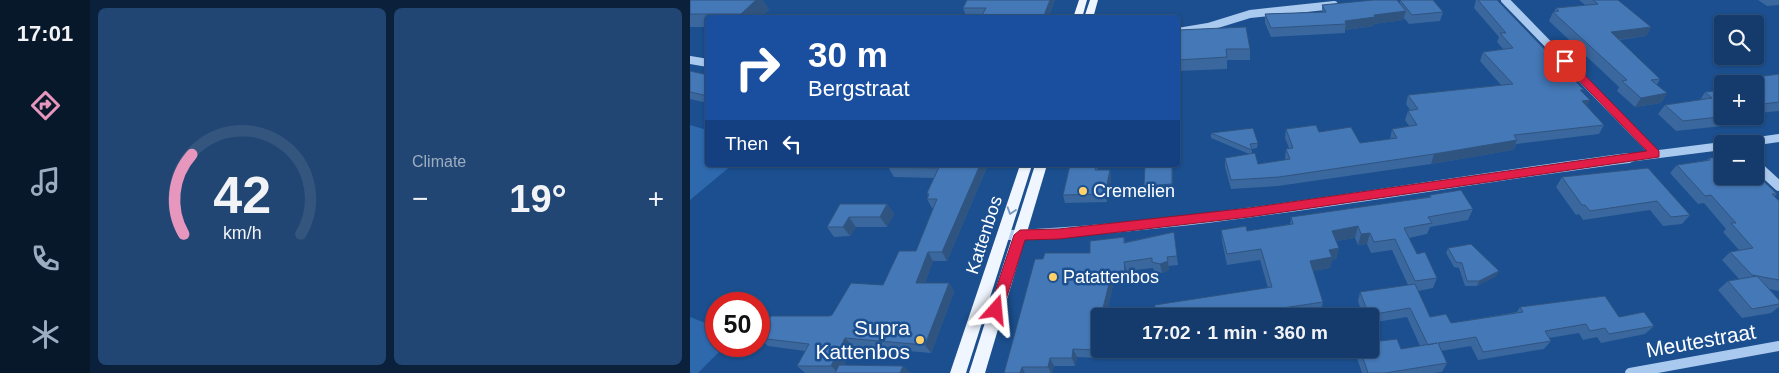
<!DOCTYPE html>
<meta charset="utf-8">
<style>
body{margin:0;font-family:Arial,sans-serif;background:#214673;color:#f1f3f6;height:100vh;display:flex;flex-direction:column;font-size:19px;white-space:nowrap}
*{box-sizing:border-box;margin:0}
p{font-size:16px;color:#9dadc1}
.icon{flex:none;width:28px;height:28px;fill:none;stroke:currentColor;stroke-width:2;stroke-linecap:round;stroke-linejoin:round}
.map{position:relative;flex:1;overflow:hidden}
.drawer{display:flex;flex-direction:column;gap:8px;padding:8px;background:#0b203b;width:600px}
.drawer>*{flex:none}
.hud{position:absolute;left:15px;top:15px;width:475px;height:152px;border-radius:5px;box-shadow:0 1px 4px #0004,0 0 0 1px #33557e;background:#1a4fa0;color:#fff;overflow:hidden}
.fabs{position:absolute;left:1024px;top:15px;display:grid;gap:10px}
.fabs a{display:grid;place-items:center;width:50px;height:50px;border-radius:5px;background:#143b6b;box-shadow:0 1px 4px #0004,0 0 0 1px #33557e;font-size:25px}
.speed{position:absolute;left:15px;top:292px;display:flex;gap:10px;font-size:25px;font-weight:700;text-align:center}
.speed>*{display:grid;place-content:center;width:65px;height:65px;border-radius:50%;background:#143b6b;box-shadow:0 1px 4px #0004,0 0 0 1px #33557e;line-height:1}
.speed .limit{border:8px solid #d22;background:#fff;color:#111}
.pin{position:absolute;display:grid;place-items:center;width:42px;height:42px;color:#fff;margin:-21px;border-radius:10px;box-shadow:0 2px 8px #0006}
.me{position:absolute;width:55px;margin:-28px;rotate:18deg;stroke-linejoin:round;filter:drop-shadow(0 0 4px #0008)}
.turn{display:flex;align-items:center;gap:18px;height:105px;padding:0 20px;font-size:22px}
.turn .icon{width:65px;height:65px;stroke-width:2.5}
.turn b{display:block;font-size:35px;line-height:42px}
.then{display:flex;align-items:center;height:48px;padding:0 20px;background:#0003;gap:10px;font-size:19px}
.big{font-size:38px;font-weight:600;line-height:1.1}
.drawer .tile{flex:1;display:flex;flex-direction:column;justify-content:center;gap:8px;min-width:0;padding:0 18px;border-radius:8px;background:#214673}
.drawer .dial{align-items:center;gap:0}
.dial svg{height:130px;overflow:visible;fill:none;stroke:#33557e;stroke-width:7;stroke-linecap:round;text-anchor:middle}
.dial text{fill:#f1f3f6;stroke:none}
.heat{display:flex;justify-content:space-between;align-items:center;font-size:28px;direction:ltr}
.drawer .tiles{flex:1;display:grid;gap:8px;grid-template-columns:repeat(2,1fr)}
.trip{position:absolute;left:401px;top:308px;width:288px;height:50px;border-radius:5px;background:#143b6b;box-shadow:0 1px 4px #0004,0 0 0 1px #33557e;font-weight:600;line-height:50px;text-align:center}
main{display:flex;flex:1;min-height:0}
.tabs{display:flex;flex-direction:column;width:90px;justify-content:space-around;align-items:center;background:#08182b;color:#9dadc1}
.tabs .icon{width:35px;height:35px}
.tabs .active{color:#e797bd}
.tabs b{font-size:22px;color:#f1f3f6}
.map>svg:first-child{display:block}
</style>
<main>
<nav class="tabs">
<b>17:01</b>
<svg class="icon active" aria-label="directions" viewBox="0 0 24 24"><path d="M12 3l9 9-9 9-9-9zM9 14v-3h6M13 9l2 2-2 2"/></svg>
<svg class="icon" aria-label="music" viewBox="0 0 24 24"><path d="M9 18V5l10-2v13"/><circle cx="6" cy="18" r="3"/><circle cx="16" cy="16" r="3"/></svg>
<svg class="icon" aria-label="phone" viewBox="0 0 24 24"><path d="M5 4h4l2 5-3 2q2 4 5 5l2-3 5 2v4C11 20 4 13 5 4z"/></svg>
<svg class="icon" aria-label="climate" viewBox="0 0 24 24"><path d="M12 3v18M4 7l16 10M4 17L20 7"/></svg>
</nav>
<section class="drawer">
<div class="tiles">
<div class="tile dial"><svg viewBox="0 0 100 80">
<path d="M14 69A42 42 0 1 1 86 69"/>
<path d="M14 69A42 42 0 0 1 19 20" stroke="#e797bd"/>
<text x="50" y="56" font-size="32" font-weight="700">42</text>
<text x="50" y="72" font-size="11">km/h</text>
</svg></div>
<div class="tile"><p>Climate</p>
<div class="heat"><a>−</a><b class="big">19°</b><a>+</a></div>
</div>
</div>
</section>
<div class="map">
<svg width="1089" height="373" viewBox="0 0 1089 373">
<rect width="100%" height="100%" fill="#1b4f8f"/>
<g fill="#2e69ad">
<path d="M0,125l17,5 1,35h24l-42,35z"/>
<path d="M0,317l26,10v19h9l-27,27h-8z"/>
</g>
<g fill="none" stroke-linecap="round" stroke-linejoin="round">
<g stroke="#a9c9ee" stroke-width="8">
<path d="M815,0l150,154"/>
<path d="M488,32l30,-5 42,-13 84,-9"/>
<path d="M0,60l18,3"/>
<path d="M1047,144l42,-6"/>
<path d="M930,159l102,-13"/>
</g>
<g stroke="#a9c9ee" stroke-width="10">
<path d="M1065,164l24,22"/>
<path d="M314,235c59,-1 118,-8 177,-14 150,-17 299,-44 448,-63"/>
<path d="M940,373l149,-27"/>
</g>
<g fill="#f0f6ff" fill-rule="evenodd">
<path d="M389,0h8l-5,18h-9z"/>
<path d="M400,0h8l-5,18h-9z"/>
<path d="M330,165h12l-66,208h-16z"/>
<path d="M345,165h12l-62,208h-16z"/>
</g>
</g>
<g fill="#3a679d">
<path d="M0,0l79,9 -9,9h-52v9h-18z"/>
<path d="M277,0h88l-7,18 -82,-2 -3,-8z"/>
<path d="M710,0l43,12 -3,9 -31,3 -5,-6 -1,2 -29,4v2l-29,4v3l-74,4 -6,-14v-9l57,-2v-7l78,-2z"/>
<path d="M786,0h21l85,93 5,13 17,19 -5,9 -83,10 -3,6 -82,14 -153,22 -47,3 -6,-22v-9l24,-4 -38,-16v-5l47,10 -1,5 -5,1v5l6,10 28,-4 -1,-2 1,-9 3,-1 -4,-10 1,-9 33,3 41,11 30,-4 2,-10 17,-3 -4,-6 3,-9 2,-1 -4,-6 2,-9 93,-10 -21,-24 3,-9 20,-3 -6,-7 2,-5 -25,-29z"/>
<path d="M889,0h39l33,27 -5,9 -27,4 41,39 -3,6 10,8 -6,10 -26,4 -18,-16 2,-4 -70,-66 4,-9h1l2,-4 29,-3z"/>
<path d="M1068,0h21v5l-12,1z"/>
<path d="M488,30l72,19v11h-23v9l-49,2z"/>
<path d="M0,71l18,4v28l-18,-4z"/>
<path d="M1089,74v37l-21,2 -8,10 -74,8 -18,-17 7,-9 35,-5 5,-8 17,-2v26h33v-32h-23l2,-4z"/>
<path d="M1019,158l68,36 -3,3 5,4v90l-10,-2 10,11v7l-8,6 -29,5 -24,-28 10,-9 11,-2 -17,-19 8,-8 9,-2 -16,-18 3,-3 -22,-26 -6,1 -28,-31 7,-8 30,-5z"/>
<path d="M380,165h27l1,5h12l1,9 -4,23 -42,1 -2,-8z"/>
<path d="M483,165v29l-28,1 -1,-9z"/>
<path d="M198,167h99l-40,94h-14l-8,22h24l5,9 -23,61 -78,-7 -9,19 59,1 7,7h-105l-8,-7 8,-15 -37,-5 -9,-8v-1l73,-22 51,-30 33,-34 17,-43h-1l-5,-9 1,-3 -1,-3 7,-15 -40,-1z"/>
<path d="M958,168l42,47 -8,9 -19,2 -13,-16 -67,10 -4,-6 -3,1 -20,-28 6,-10z"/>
<path d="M740,195l43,14 -5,11 -38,7 -3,7 -18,4 8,16 20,24 -4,10 -15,3 12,26 21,6 66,-11 3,-5 99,10 35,9 -9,8 -44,9 -4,-6 -14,3 -4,-7 -30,5 2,3 -7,8 -66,11 -7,-14 -30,5 6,12 -5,9 -9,1h-71l-8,-24h16l10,-8 21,8 19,-3 -13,-29 -37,6v-7h-7l-5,-15 2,-9 48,-7 -16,-35 -21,3 -4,-9 -9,1 -3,-7 -19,3 3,7 -3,11 -4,1 -2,8 -17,3 10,31 -2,10 -27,4h-141l115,-28 -8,-28 -33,5 -5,-24 -1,-11 26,1 43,-7 1,-7 138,-20z"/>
<path d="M150,204h47l7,10 -7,13h-31l-6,9 -16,1 -7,-10z"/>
<path d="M484,232l4,33 -10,1 1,4 -7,3 -8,-2 -1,-3 -26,3v9l-13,1 -8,35h-6v33h21l-2,10 -42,-2 -2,9h-21l-2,7h-48l86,-120 34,-16 1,5z"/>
<path d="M758,248l51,23 -3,5 -19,10h-12l-6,-18 -5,-1 -8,-14z"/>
</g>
<g fill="#305480">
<path d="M66,0h7l6,9 -9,9h-16l-3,-4z"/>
<path d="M360,0h5l-7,18h-5z"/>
<path d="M716,11l-3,9 -29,4v2l-29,4 1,-6 -1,-3 29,-6z"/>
<path d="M961,27l-5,9 -40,5 5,-9z"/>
<path d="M977,93l-6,10 -26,4 6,-9z"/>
<path d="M900,100l-5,10 -3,-9z"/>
<path d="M827,140l-4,10 -82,14 3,-10z"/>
<path d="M290,165h6l1,2 -40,94 -5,-9z"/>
<path d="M482,165h1v29l-1,-10z"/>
<path d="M420,170l1,9 -4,23 -2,-8z"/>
<path d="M197,204l7,10 -7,13 -7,-10z"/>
<path d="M159,217l7,10 -6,9 -7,-9z"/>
<path d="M668,226l-3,12 -25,4 2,-11z"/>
<path d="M680,233l-3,11 -9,1 3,-11z"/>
<path d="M649,248l-3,11 -4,1 -2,8 -22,4 2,-11 19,-11z"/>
<path d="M238,252l5,9 -11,30 -6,-8z"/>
<path d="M478,261l1,9 -7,3 -2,-9z"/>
<path d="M434,262l3,9v9l-2,-9z"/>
<path d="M809,271l-3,5 -19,10 2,-5z"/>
<path d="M422,272l2,9 -8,35h-5z"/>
<path d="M259,283l5,9 -23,61 -6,-8z"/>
<path d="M410,319v19l-4,-6z"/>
<path d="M155,338l8,8 -13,27h-2l-7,-7z"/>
<path d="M383,349l4,8 -2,9 -3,-8z"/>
<path d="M427,349h4l-2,10 -2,-8z"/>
<path d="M360,358l4,8 -2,7h-1l-3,-6z"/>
<path d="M213,366l7,7h-10z"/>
<path d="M332,367l3,6h-5z"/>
</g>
<g fill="#4478b7" stroke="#305480">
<path d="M0,0h66l-15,14h-51z"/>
<path d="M277,0h83l-7,18 -62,-1 5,-9h-23z"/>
<path d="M683,0h24l9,11 -32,4 1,2 -30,4 1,3 -75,4 -6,-14 61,-2 -4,-7z"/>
<path d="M710,0h33l10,12 -31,3z"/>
<path d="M788,0h19l87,90h-4l10,10 -8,1 22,24 -90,10 3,5 -83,14 -155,23 -48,3 -6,-22 30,-5 3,11 32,-5 -4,-10 7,-1 -7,-19 30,-4 3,7 32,-5 9,16 37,-5 -5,-9 25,-4 -9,-14 10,-2 -10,-14 105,-11 -30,-32 30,-4 -13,-15h6z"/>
<path d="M903,0h25l33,27 -40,5 49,47 -9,1 16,13 -26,5 -19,-17 5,-1 -74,-68 6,-1 -3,-3 42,-4z"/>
<path d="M556,27l4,22h-24l1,8 -49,3v-30z"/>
<path d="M0,71l18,4v21l-18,-4z"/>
<path d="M1089,74v28l-24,3v-21h-16l-5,-4z"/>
<path d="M1032,90v26h5l-44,5 -18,-16 47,-7 -7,-6z"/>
<path d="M563,128l5,15 -8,1 2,6 -41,-17z"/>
<path d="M1032,157v19h33v-3l22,21h-5l7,7v79l-27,-5 -22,-23 23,-4 -22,-25h5l-25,-28 -6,1 -28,-31 27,-4 6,-1 -1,-2z"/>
<path d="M199,165h49l-1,3 -49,-1z"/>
<path d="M250,165h40l-38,87h-14l-12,31h33l-24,62 -80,-7 -14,28h-34l12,-22 -50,-6 12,-22h58l3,-1 19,-32 32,2 16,-34h17l21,-52h-10l2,-5 -2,-1z"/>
<path d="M380,165h26l-1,5h15l-5,24 -42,1z"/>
<path d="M455,165h27v19l-28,2z"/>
<path d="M958,168l42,47 -19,2 -14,-16 -67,10 -5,-6h-3l-20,-28z"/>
<path d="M771,190l12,19 -45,8 4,6 -28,5 13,26 8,-2 12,26 -22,3 -20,-42 -21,3 -4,-9 -9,1 -3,-8 -26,5 7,17 -10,2 3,7 -22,4 13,41 -94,14h-76l2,-11 117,-18 -11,-38 -34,5 -6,-24 25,-4 1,5 46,-7 -2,-7 140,-20 -1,-2z"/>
<path d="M150,204h47l-7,13h-31l-6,10h-16z"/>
<path d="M484,232l3,24 -10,1 1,4 -8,3 -8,-2v-4l-28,4 1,9 -13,1 -11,44h-1l-4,16 4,1v16h17v2l-44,-2 -1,9h-22l-2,9h-26l-2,6h-16l31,-114h8l2,-6h45v-12l34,-4v6z"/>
<path d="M781,244l28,27 -20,10h-12l-5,-18 -6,-1 -8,-14z"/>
<path d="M1067,276l22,24v4l-27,5 -24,-28z"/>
<path d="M725,284l15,33 16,-3 5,9 72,-11 -3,-5 85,-11 14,21 25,-5 10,14 -45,8 -4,-6 -15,3 -4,-7 -41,7 6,10 -68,11 -7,-15 -38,6 9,20 -62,10h-17l-8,-24h10v-18l6,-1 4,11 17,-2 4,10 36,-6 -9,2 -18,-37 -41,7 -9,-23z"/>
<path d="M149,365l64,1 -3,7h-65z"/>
</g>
<defs><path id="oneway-chevron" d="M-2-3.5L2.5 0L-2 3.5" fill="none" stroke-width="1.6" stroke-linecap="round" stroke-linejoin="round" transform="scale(1.25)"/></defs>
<use stroke="#7b9ac1" href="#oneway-chevron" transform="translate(321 211) rotate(108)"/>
<path fill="#e11d48" stroke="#92132f" d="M872,59h7l90,92v6l-410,60 -190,22 -34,1 -24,75h-10l-2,-5 25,-75 6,-5 39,-1 190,-21 398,-57 -85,-88z"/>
<g fill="#ffd166" stroke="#1b4f8f" stroke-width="2">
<circle cx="393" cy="191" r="5"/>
<circle cx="363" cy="277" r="5"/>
<circle cx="230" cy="340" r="5"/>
</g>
<g text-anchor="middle" stroke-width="5" stroke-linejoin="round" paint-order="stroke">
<g font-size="18" fill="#fff" stroke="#1b4f8f" text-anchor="start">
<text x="403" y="197">Cremelien</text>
<text x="373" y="283">Patattenbos</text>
</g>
<g font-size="18" fill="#fff" stroke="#1b4f8f">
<text transform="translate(294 235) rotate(-72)" y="6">Kattenbos</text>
</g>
<g font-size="21" fill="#fff" stroke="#1b4f8f" text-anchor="end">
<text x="220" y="335">Supra<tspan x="220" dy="24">Kattenbos</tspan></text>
</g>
<g font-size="21" fill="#fff" stroke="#1b4f8f">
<text transform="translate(1011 341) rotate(-10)" y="7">Meutestraat</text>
</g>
</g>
</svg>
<div class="fabs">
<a><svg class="icon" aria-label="search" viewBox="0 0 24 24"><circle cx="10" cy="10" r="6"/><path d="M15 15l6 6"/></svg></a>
<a>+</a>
<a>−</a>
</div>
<div class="speed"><div class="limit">50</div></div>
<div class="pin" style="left:875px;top:61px;background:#d93025"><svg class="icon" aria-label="arrive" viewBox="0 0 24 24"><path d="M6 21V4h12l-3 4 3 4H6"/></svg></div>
<svg class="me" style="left:306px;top:310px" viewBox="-20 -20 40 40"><path d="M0-17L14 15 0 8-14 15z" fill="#e11d48" stroke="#fff" stroke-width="4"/></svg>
<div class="trip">17:02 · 1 min · 360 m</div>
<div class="hud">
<div class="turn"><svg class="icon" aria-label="right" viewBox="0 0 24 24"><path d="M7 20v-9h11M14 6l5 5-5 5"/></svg><div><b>30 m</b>Bergstraat</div></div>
<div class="then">Then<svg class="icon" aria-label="left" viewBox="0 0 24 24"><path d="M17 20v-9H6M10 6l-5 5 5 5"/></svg></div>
</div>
</div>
</main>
